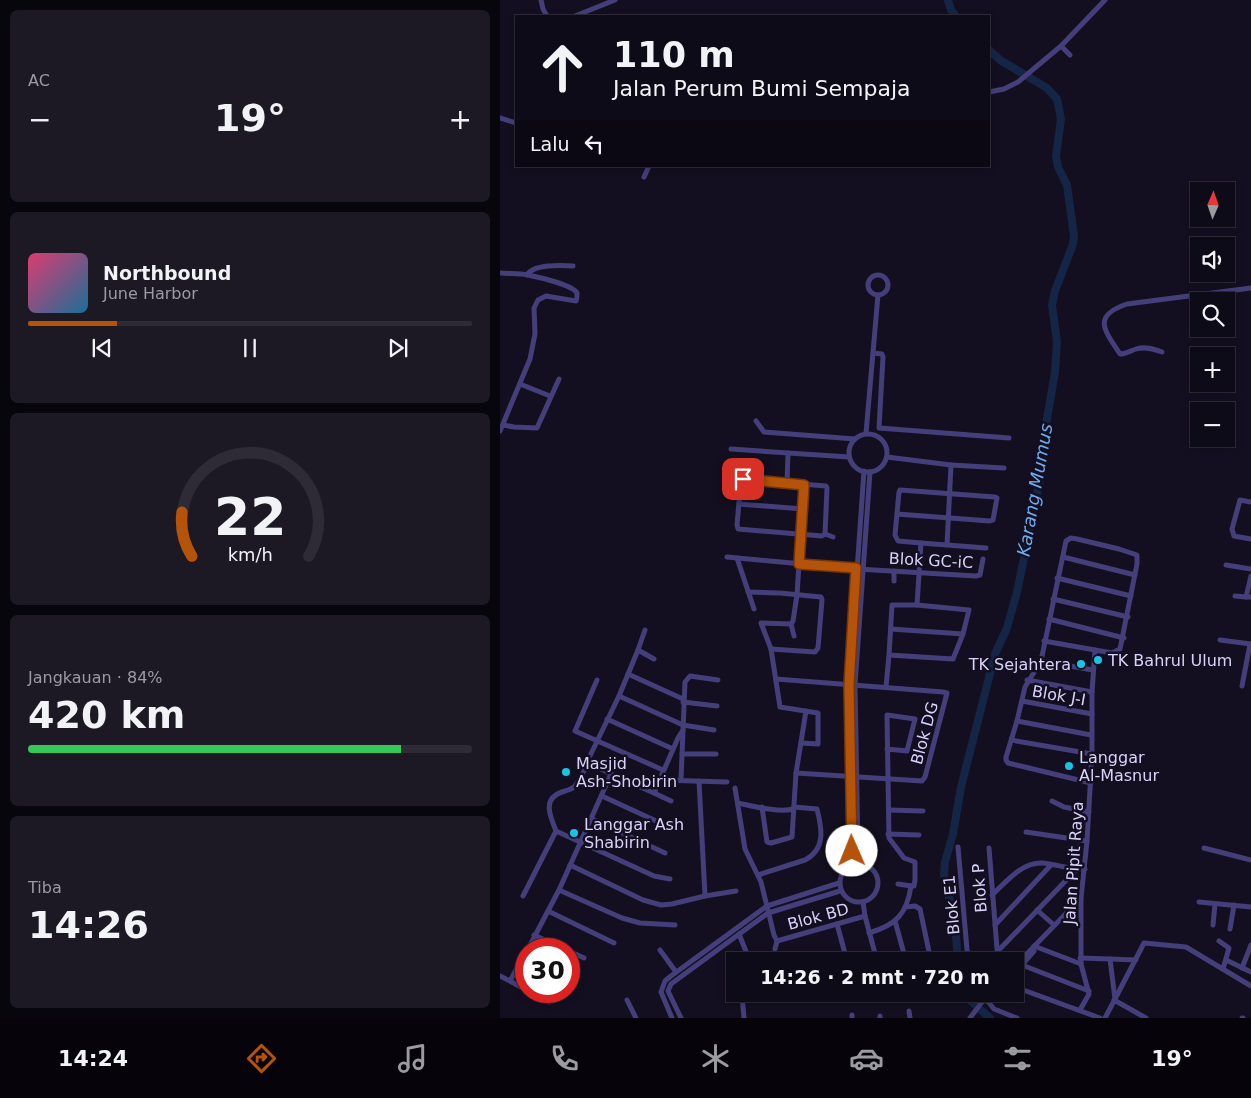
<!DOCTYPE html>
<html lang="id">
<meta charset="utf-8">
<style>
body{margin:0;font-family:"DejaVu Sans",sans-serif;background:#1c1925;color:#f1f3f6;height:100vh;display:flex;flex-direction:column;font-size:19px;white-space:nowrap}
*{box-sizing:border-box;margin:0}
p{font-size:16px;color:#9b9ba2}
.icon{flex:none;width:28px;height:28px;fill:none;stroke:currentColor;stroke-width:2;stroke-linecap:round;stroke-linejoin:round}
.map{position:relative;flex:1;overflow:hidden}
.details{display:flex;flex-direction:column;gap:10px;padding:10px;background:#08060d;width:500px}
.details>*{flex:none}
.top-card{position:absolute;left:15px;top:15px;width:475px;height:152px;border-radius:0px;box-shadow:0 2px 8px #0003,0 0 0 1px #2e2b37;background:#0e0b18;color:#f1f3f6;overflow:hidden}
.needle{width:32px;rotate:2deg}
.fabs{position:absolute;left:690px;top:182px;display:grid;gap:10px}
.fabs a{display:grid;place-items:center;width:45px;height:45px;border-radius:0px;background:#0e0b18;box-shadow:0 2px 8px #0003,0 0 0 1px #2e2b37;font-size:25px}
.speed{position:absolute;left:15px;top:938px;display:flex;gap:10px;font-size:25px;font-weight:700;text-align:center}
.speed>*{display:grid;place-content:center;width:65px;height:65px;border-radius:50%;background:#0e0b18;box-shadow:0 2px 8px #0003,0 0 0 1px #2e2b37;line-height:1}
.speed .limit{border:8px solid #d22;background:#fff;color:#111}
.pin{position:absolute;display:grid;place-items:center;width:42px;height:42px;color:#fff;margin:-21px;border-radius:10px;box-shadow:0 2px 8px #0006}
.me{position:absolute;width:55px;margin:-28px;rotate:359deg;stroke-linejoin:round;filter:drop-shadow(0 0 4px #0008)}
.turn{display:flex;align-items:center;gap:18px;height:105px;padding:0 15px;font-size:22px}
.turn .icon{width:65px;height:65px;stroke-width:2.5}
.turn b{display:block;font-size:35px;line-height:42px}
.then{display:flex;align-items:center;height:48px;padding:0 15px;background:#0003;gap:10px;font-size:19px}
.big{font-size:38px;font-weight:700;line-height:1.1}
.details .card{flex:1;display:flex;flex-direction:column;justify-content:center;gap:8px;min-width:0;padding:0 18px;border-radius:8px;background:#1c1925}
.details .dial{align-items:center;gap:0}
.dial svg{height:130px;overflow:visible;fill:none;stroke:#2e2b37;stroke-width:7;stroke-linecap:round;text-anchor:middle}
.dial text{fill:#f1f3f6;stroke:none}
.song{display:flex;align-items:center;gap:15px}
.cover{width:60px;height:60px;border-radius:8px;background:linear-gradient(135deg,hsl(340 70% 55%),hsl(200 70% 35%))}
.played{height:5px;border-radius:2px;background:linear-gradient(90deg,#b45309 20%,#2e2b37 20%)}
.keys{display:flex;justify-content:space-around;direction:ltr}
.heat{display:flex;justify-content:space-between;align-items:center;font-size:28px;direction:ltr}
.charge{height:8px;border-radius:4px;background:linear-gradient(90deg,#34c759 84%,#2e2b37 0)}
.trip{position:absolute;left:226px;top:952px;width:298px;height:50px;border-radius:0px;background:#0e0b18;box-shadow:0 2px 8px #0003,0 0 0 1px #2e2b37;font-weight:700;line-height:50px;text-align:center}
.tabs{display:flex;height:80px;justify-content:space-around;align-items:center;background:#06040a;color:#9b9ba2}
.tabs .icon{width:35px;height:35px}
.tabs .on{color:#b45309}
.tabs b{font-size:22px;color:#f1f3f6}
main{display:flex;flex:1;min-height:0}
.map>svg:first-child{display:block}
</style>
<main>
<section class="details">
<div class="card"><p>AC</p>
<div class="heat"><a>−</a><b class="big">19°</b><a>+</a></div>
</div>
<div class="card">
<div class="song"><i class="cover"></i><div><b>Northbound</b><p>June Harbor</p></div></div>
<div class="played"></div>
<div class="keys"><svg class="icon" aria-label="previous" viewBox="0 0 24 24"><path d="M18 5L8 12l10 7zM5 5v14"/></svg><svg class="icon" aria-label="pause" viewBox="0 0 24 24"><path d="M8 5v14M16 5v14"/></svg><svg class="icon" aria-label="next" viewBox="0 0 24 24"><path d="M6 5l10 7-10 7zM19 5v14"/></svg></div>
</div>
<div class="card dial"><svg viewBox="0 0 100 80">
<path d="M14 69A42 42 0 1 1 86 69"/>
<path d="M14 69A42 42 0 0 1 8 42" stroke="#b45309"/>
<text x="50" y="56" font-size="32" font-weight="700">22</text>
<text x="50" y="72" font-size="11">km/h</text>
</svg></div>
<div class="card"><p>Jangkauan · 84%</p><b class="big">420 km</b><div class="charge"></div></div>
<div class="card"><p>Tiba</p><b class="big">14:26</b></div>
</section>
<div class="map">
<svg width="751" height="1018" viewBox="0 0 751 1018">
<rect width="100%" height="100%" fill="#130f20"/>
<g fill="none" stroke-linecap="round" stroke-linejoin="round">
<g stroke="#152545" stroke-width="8">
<path d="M448,0l3,10 5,6"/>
<path d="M458,961l-3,-37 -11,-49 1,-13 8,-28 8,-47 34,-133 12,-26 10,-36 26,-127 2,-34 10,-59 2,-30 -5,-37 3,-14 18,-47 1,-8 -7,-51 -9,-18 -2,-11 5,-37 -4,-20 -10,-11 -47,-28 -11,-10"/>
<path d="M466,994l4,6 20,18"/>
</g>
<g stroke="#443f7a" stroke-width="5">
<path d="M41,0l2,9 4,7"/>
<path d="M75,16l40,-16"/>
<path d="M561,46l9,9"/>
<path d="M489,92l15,-3 14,-7 43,-36 44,-46"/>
<path d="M0,118l16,5"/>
<path d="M144,177l5,-11"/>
<path d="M0,273c9,1 19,0 28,2 10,2 45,10 49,18 0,2 0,7 -1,8l-30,-5 -8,4 -4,8 1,26 -5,25 -30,72"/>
<circle cx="378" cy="285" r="10"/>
<path d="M27,275c6,-11 35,-10 46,-9"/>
<path d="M662,352c-8,-3 -17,-6 -26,-3 -6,2 -10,5 -16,5 -15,-23 -29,-38 7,-50l124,-16"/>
<path d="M373,353l9,1 1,3 -4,71 130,10"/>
<path d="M20,384l30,12"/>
<path d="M256,421l8,11 91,7"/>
<path d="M3,425l11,2 23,1 22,-49"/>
<path d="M366,433l12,-138"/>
<circle cx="368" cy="453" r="19"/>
<path d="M231,449l57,4 -1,30"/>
<path d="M288,453l61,4"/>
<path d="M387,457l64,8 -4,80"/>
<path d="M451,465l53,3"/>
<path d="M241,479l85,7 1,2 -2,46 -3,2 -84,-7 -1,-4z"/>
<path d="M751,502l-11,-2 -8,29 2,7 17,3"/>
<path d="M239,504l64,5"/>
<path d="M397,514l93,7 3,-1 4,-22 -2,-1 -95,-7 -1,2 -4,43 3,6 23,2"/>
<path d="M325,534l8,3"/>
<path d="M227,557l130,12 119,7 4,-1 3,-16"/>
<path d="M563,557l72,18"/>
<path d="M237,558l17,51"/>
<path d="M726,565l25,4"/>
<path d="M751,576l-5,21h5"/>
<path d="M557,578l74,18"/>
<path d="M394,581v-10"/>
<path d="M248,592l30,1"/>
<path d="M735,596l11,1"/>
<path d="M553,599l75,18"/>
<path d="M417,605l4,-62 65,5"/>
<path d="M549,619l75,19"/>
<path d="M291,624l-30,-1 10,26 9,58 38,6v31l-17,-1"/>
<path d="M291,624l2,-3 4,-26 7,-110"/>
<path d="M291,624l3,12"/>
<path d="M391,629l72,5"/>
<path d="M720,640l31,4"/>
<path d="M544,641l68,12 8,-4 17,-85v-9l-18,-6 -42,-10 -6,-1 -5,3 -25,120 -16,26 -8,34 -11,36v3l2,3 83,20"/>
<path d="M271,649l44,3 3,-4 4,-48 -1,-3 -41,-4"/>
<path d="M138,650l7,-20"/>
<path d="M541,661l52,9"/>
<path d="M128,674l55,25"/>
<path d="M276,679l167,13 4,1 -22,84 -3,4 -126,-8"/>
<path d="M97,680l-22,51 88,39"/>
<path d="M527,680l65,12"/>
<path d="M742,686l8,-42"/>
<path d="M386,687l3,-32 64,4 10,-25 6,-24 -52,-5h-25l-3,50"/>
<path d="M119,696l64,29 31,5"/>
<path d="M522,701l70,13"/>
<path d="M183,702l34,4"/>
<path d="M107,719l66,30"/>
<path d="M517,721l74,14"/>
<path d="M512,738l1,2 3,1 76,13"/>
<path d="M387,749l20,2 8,-32 -28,-4 2,123 15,20 11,4v18l-1,6h-3"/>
<path d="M182,754h34"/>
<path d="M111,774l-24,-12 32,-66 19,-46 16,9"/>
<path d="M160,780l67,2"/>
<path d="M181,780l4,-98 5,-6 28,4"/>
<path d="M199,781l6,115"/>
<path d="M235,788l10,61 16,33 13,53 3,6"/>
<path d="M154,793l17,8"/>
<path d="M102,796l67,31"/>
<path d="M552,801l12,6 25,5"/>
<path d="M238,803c15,3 41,10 55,6"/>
<path d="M262,807l5,35 4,1 21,-6 4,-64 10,-62"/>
<path d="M389,810l34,1"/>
<path d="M92,819l73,34"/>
<path d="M56,831c-4,-11 -13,-28 0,-36 5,-4 13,-4 18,-8 6,-6 10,-17 14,-24"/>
<path d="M526,832l61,9"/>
<path d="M388,834l31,1"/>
<path d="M458,847l10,114"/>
<path d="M489,848l9,113"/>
<path d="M704,848l47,12"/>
<circle cx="359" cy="883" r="19"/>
<path d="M70,865l73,35 18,5 11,-1 33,-8 31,-5"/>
<path d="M365,865l-6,-8 -1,-6 -3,-166 15,-213"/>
<path d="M349,867l3,-16 -3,-166 15,-214"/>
<path d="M258,875l47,-15c21,-11 17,-31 12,-51l-23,-2"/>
<path d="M398,884l13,2"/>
<path d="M59,890l63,28 18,5 35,2"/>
<path d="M492,895c14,-13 30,-33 50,-32 14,1 28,7 43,6"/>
<path d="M23,896l33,-65 98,45 16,3"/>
<path d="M363,902l2,14 12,45"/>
<path d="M699,902l52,5"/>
<path d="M406,907l9,-1 5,3 11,52"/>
<path d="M537,910l17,15"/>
<path d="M48,911l66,32"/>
<path d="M395,921l11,40"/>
<path d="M337,924l10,37"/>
<path d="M495,925l56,-60"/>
<path d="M713,925l2,-21"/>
<path d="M730,929l4,-24"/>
<path d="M369,933c27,-8 38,-19 42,-47"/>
<path d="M239,934l8,20"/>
<path d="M34,935l31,14"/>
<path d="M277,941l88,-25"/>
<path d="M719,941l10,7 -6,21"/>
<path d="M534,946l47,18"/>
<path d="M28,949l31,-59 52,-116 43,19 24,-55 5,-8"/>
<path d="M275,949l2,-8"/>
<path d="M160,950l16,22"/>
<path d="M69,951l15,7"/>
<path d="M497,952l79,-82"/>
<path d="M580,958l30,1 5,40 -10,19"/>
<path d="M610,959l26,1"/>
<path d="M726,960l25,12"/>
<path d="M522,965l67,26"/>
<path d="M515,966l66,-68"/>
<path d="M742,968l9,-23"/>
<path d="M515,973l19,-22"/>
<path d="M0,976l10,5 16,-30"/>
<path d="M10,981l16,9"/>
<path d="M515,987l85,31"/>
<path d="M28,991l21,11"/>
<path d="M356,994l5,4 33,-4"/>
<path d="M482,994l12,15 23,9"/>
<path d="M615,999l29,-56 42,4 65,39"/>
<path d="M127,1000l9,18"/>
<path d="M614,1000l32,18"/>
<path d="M486,1001l8,-7"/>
<path d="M580,1010l9,-16 -8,-30v-66l6,-57 5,-87v-62l3,-42"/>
<path d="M409,1011l1,7"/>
<path d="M352,1015v3"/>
<path d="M380,1016v2"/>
<path d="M172,1018l-11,-26 4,-11 6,-5 96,-70 72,-23"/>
<path d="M181,1018l-13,-27 3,-7 97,-71 72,-22"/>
<path d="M244,1018l-2,-22 81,3"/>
<path d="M470,1018l18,-24"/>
<path d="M742,1018h1"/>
</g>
</g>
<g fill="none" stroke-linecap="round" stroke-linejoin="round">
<defs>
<path id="route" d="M243,479l61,6 -5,79 57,4 -7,117 3,166"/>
</defs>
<use href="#route" stroke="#753606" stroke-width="12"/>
<use href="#route" stroke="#b45309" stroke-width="9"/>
</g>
<g fill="#18c4e1" stroke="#130f20" stroke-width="2">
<circle cx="598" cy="660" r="5"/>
<circle cx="581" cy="664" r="5"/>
<circle cx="569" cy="766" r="5"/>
<circle cx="66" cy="772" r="5"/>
<circle cx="74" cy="833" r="5"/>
</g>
<g text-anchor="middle" stroke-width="5" stroke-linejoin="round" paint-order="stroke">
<g font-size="16" fill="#d9d3fa" stroke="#130f20">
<text transform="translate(431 560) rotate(3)" y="6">Blok GC-iC</text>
<text transform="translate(559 695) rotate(10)" y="6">Blok J-I</text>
<text transform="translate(424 733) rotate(-75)" y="6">Blok DG</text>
<text transform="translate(573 863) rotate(-86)" y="6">Jalan Pipit Raya</text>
<text transform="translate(479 888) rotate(-94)" y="6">Blok P</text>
<text transform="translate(451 905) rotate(-95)" y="6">Blok E1</text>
<text transform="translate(318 916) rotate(-15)" y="6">Blok BD</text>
</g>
<g font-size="16" fill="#d9d3fa" stroke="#130f20" text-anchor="start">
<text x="608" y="666">TK Bahrul Ulum</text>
<text x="571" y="670" text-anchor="end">TK Sejahtera</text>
<text x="579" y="763">Langgar<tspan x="579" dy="18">Al-Masnur</tspan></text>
<text x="76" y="769">Masjid<tspan x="76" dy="18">Ash-Shobirin</tspan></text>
<text x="84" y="830">Langgar Ash<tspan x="84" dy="18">Shabirin</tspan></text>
</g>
<g font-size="18" font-style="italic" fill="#6cadef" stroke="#130f20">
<text transform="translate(535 490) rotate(-80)" y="6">Karang Mumus</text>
</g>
</g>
</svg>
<div class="fabs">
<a><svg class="needle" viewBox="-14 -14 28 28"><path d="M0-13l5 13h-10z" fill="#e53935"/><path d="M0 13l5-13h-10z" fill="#9b9ba2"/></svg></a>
<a><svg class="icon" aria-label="sound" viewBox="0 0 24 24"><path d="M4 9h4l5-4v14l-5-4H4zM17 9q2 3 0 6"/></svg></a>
<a><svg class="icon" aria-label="search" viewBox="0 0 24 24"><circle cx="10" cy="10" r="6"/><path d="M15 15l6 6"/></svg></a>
<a>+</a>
<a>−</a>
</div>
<div class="speed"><div class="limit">30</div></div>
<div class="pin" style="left:243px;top:479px;background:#d93025"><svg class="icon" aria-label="arrive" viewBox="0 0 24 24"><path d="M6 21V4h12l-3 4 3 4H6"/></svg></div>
<svg class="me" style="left:352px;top:851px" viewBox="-20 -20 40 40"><circle r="19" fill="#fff"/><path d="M0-13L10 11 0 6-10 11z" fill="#b45309"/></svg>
<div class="trip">14:26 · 2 mnt · 720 m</div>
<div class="top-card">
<div class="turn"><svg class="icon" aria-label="ahead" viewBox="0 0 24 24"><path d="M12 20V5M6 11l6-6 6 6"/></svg><div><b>110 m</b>Jalan Perum Bumi Sempaja</div></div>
<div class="then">Lalu<svg class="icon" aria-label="left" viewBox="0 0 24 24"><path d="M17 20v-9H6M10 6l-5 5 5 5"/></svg></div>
</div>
</div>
</main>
<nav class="tabs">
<b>14:24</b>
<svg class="icon on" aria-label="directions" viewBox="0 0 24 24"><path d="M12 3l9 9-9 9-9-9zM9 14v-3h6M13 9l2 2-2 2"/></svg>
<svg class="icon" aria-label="music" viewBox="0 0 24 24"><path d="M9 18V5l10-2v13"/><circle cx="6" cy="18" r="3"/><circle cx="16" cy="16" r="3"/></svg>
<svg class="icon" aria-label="phone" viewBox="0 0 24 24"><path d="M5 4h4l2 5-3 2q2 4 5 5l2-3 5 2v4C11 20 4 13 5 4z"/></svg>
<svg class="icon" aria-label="climate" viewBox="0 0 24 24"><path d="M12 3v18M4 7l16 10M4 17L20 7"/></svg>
<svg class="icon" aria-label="car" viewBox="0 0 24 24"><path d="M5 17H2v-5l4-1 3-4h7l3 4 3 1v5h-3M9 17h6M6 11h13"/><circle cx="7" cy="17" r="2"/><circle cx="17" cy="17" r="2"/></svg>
<svg class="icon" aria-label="filters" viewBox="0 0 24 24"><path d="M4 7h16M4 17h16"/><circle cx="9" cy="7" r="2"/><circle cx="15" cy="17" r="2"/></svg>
<b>19°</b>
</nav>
